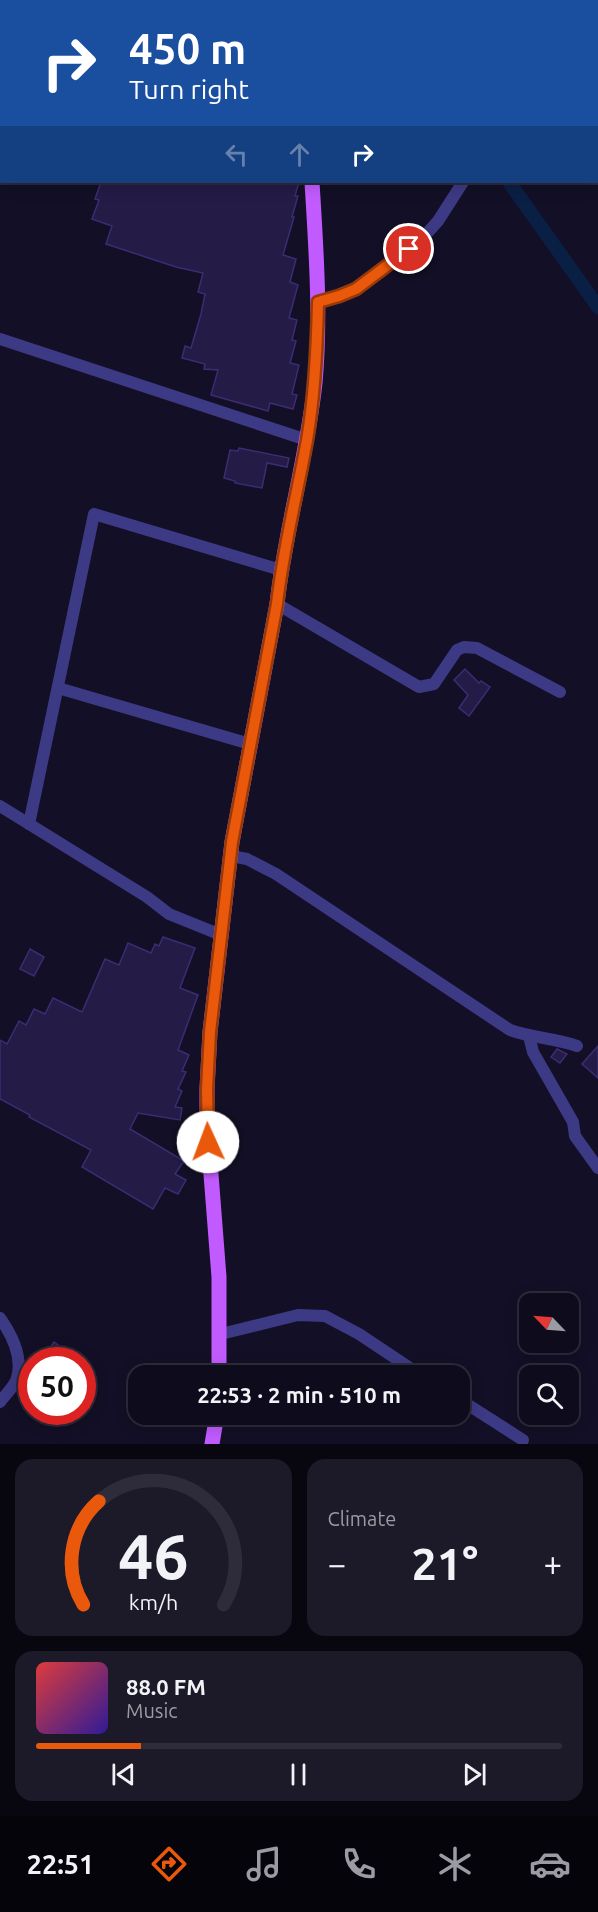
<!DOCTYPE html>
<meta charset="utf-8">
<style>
body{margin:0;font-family:Ubuntu,sans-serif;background:#1c1929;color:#f1f3f6;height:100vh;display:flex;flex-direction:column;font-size:22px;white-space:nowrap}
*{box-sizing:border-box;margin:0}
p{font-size:20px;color:#9b9ba3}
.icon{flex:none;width:33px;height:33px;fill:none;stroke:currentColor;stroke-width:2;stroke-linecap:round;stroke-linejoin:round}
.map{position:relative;height:1444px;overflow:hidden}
.details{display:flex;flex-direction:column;gap:15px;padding:15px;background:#08060f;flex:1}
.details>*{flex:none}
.top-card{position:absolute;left:0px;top:0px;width:598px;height:183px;box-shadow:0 3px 15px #0003,0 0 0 2px #2e2b3b;background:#1a4fa0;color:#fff;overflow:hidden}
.needle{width:39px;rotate:295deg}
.tools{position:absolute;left:519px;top:1293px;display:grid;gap:12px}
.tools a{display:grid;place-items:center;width:60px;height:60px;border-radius:12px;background:#0e0b1c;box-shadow:0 3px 15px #0003,0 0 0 2px #2e2b3b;font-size:30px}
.speed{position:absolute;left:18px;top:1347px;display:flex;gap:12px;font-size:30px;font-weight:700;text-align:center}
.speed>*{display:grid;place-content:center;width:78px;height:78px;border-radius:50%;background:#0e0b1c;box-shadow:0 3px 15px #0003,0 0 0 2px #2e2b3b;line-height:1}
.speed .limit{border:9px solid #d22;background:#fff;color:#111}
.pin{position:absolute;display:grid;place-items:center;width:51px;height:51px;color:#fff;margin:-26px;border:3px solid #fff;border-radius:50%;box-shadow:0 2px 6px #0007}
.me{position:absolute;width:66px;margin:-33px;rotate:358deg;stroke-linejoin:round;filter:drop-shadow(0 0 4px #0008)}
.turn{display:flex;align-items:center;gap:21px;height:126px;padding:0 30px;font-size:27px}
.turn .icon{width:78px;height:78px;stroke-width:2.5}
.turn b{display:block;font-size:42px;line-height:51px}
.lanes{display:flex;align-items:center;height:57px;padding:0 30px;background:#0003;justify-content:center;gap:30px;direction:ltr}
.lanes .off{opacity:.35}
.big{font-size:45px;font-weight:700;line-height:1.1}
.details .card{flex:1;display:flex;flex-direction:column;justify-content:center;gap:9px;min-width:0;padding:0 21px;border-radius:18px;background:#1c1929}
.details .dial{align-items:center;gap:0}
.dial svg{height:156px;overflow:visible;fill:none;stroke:#2e2b3b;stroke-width:7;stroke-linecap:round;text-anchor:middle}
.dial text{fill:#f1f3f6;stroke:none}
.song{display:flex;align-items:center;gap:18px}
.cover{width:72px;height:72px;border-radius:9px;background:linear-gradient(135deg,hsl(0 70% 55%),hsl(250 70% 35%))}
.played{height:6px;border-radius:3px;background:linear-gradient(90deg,#ea580c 20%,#2e2b3b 20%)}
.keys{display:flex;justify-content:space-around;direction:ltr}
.heat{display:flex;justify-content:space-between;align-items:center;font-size:33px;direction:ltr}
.details .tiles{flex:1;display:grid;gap:15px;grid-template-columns:1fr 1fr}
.card:last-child{grid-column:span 2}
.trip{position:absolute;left:128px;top:1365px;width:342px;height:60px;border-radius:18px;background:#0e0b1c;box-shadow:0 3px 15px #0003,0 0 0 2px #2e2b3b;font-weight:700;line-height:60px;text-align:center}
.dock{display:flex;height:96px;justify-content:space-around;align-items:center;background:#06040b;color:#9b9ba3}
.dock .icon{width:42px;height:42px}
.dock .on{color:#ea580c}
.dock b{font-size:27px;color:#f1f3f6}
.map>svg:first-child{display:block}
</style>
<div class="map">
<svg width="598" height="1444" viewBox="0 0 598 1444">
<rect width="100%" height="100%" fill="#130f26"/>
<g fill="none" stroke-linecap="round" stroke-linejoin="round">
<g stroke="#0a1f44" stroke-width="14">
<path d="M517,2v-2"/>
<path d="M509,182l89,125"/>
</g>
</g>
<g fill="#241b47" stroke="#3b2d73" stroke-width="1.5">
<path d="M101,182h198l-4,14h3l-6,21h2l-11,38 13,4 -6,23 8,3 -9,33 8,2 -5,20 4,1 -6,22 9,2 -7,29 5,1 -4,14 -23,-6 -2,8 -57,-16 7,-25 -14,-1 1,-5 -23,-6 3,-12 6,2 10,-34 4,-20 -7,-2 5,-19 -27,-6 -70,-23 6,-18 -20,-7 7,-19 -4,-1z"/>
<path d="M239,448l50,10 -2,9 -20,-4 -5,25 -27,-5v-2l-11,-3 6,-28 8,1z"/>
<path d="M465,669l14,14 2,-2 9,6 -21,29 -10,-8 9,-13 -14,-15z"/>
<path d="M163,937l32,11 -15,40 18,7 -20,55 11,5 -7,16 4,1 -8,17 4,2 -7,16 7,1 -2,12 -42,-7 -8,16 54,32 -9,13 11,6 -8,14 -13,-6 -12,21 -71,-42 9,-17 -62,-33 1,-2 -30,-16v-59l7,4 12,-23 7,4 8,-16 11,5 8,-16 29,14 23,-53 14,6 9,-22 23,10 4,-9 4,2z"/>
<path d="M30,949l14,8 -10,19 -14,-7z"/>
<path d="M598,1046v32l-16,-14z"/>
<path d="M557,1049l10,5 -7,9 -9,-6z"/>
<path d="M54,1342l14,10 -5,8 -15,-9z"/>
</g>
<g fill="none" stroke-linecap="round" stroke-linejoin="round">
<g stroke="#3d3a85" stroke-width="12">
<path d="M194,0l2,2"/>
<path d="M525,2v-2"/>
<path d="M597,105h1"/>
<path d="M318,302l21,-6 17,-7 65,-49 17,-19 25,-39"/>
<path d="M0,339l307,101"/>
<path d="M277,604l142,83 15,-3 23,-34 7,-3 13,1 83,44"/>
<path d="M58,688l192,56"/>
<path d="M0,806l147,91 22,17 52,21"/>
<path d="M29,824l65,-310 187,56"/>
<path d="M231,856l16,3 29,15 234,156c22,8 45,8 67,16"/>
<path d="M529,1036l4,16 40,70 2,14 23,32"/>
<path d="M0,1318c12,17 23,39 17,60 -2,8 -12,17 -17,24"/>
<path d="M221,1334l77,-19 27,1 34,18 63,42"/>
<path d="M459,1399l64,41"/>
</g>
<g stroke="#c25bff" stroke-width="15">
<path d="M297,0v2"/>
<path d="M219,1376v-99l-12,-154v-34l3,-57 22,-190 45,-238c8,-74 30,-146 38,-221 6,-67 1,-135 -3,-201"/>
<path d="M212,1444l5,-30"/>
</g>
</g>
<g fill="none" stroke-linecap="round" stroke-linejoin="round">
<defs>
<path id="route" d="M208,1142l-1,-53 3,-57 22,-190 45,-238c6,-55 20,-109 30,-164 8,-46 10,-91 11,-138l21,-6 17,-7 53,-40"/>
</defs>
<use href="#route" stroke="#983908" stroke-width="15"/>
<use href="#route" stroke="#ea580c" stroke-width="10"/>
</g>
</svg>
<div class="tools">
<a><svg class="needle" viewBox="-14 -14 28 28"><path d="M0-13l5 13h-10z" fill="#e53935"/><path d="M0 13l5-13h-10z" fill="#9b9ba3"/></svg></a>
<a><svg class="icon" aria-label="search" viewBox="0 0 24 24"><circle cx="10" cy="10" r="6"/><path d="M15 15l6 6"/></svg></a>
</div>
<div class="speed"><div class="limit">50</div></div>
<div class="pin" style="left:409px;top:249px;background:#d93025"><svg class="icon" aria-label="arrive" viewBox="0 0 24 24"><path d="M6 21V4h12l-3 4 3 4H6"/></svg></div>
<svg class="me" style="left:208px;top:1142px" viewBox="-20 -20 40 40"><circle r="19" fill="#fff"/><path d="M0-13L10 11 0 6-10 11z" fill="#ea580c"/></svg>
<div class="trip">22:53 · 2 min · 510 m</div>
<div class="top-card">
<div class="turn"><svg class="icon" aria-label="right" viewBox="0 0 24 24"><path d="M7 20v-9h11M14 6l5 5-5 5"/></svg><div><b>450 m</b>Turn right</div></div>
<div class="lanes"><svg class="icon off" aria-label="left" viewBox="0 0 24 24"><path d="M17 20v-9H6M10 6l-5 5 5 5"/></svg><svg class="icon off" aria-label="ahead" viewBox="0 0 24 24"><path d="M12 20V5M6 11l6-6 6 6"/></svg><svg class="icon" aria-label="right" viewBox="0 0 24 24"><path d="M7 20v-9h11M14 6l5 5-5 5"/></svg></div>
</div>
</div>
<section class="details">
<div class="tiles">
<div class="card dial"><svg viewBox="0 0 100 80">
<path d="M14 69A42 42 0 1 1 86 69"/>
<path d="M14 69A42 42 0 0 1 22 16" stroke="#ea580c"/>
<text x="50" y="56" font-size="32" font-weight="700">46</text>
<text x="50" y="72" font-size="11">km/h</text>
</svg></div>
<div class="card"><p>Climate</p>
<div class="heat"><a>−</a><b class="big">21°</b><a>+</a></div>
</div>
<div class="card">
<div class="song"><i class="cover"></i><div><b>88.0 FM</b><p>Music</p></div></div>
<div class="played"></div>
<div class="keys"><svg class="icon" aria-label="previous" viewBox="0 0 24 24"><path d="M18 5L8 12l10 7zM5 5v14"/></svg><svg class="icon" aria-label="pause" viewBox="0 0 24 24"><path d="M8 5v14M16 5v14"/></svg><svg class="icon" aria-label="next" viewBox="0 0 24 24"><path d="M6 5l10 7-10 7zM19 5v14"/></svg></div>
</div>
</div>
</section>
<nav class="dock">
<b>22:51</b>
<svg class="icon on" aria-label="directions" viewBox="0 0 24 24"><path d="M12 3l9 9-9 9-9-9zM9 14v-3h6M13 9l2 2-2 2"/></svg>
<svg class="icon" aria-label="music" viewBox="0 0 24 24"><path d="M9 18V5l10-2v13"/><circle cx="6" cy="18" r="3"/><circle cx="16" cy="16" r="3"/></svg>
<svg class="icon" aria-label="phone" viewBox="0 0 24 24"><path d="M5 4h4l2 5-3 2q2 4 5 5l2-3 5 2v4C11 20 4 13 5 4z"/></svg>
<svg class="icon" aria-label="climate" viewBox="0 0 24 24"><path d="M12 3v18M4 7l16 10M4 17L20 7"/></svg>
<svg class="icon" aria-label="car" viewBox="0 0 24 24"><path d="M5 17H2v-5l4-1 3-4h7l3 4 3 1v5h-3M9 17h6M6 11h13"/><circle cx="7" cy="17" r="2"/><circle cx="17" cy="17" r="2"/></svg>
</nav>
